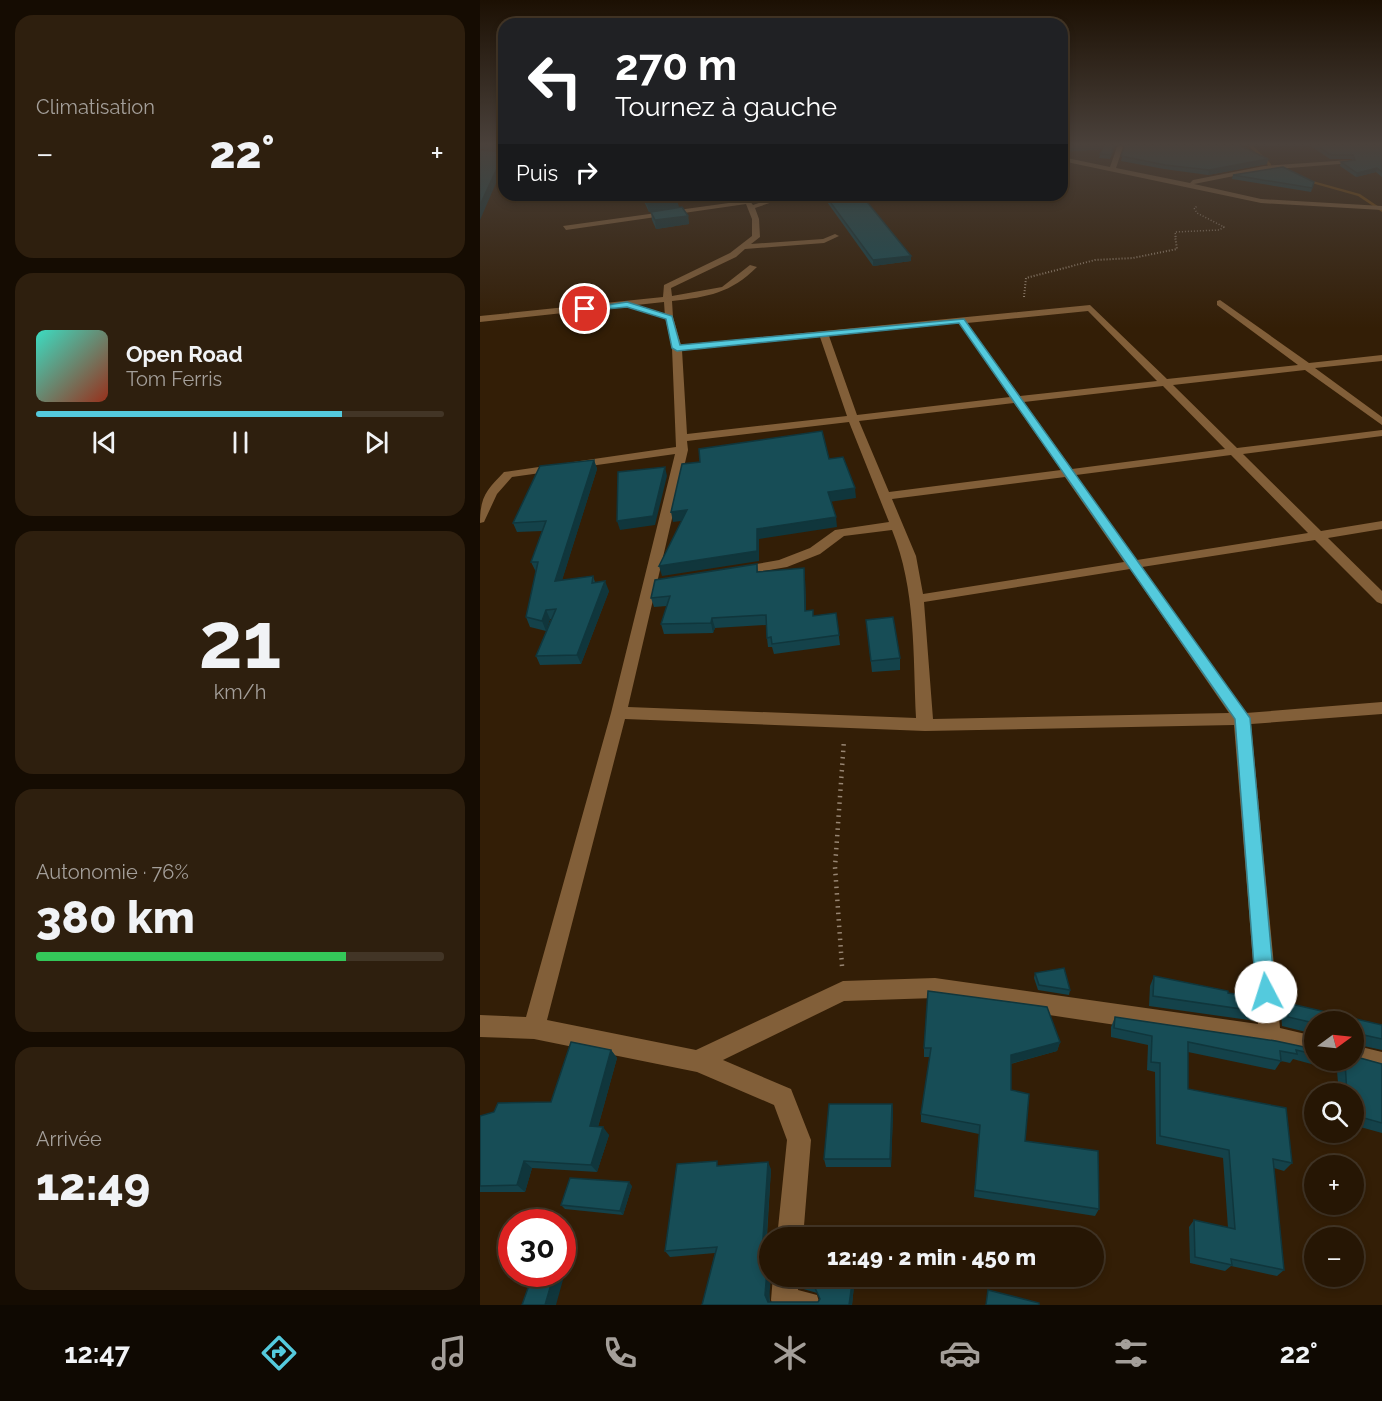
<!DOCTYPE html>
<html lang="fr">
<meta charset="utf-8">
<style>
body{margin:0;font-family:Raleway,sans-serif;background:#2e1f0e;color:#f1f3f6;height:100vh;display:flex;flex-direction:column;font-size:22px;white-space:nowrap}
*{box-sizing:border-box;margin:0}
p{font-size:20px;color:#a49f9a}
.icon{flex:none;width:33px;height:33px;fill:none;stroke:currentColor;stroke-width:2;stroke-linecap:round;stroke-linejoin:round}
.map{position:relative;flex:1;overflow:hidden}
.drawer{display:flex;flex-direction:column;gap:15px;padding:15px;background:#150c02;width:480px}
.drawer>*{flex:none}
.banner{position:absolute;left:18px;top:18px;width:570px;height:183px;border-radius:18px;box-shadow:0 3px 9px #0003,0 0 0 2px #423526;background:#202124;color:#fff;overflow:hidden}
.needle{width:39px;rotate:75deg}
.buttons{position:absolute;left:824px;top:1011px;display:grid;gap:12px}
.buttons a{display:grid;place-items:center;width:60px;height:60px;border-radius:50%;background:#261604;box-shadow:0 3px 9px #0003,0 0 0 2px #423526;font-size:30px}
.speed{position:absolute;left:18px;top:1209px;display:flex;gap:12px;font-size:30px;font-weight:700;text-align:center}
.speed>*{display:grid;place-content:center;width:78px;height:78px;border-radius:50%;background:#261604;box-shadow:0 3px 9px #0003,0 0 0 2px #423526;line-height:1}
.speed .limit{border:9px solid #d22;background:#fff;color:#111}
.pin{position:absolute;display:grid;place-items:center;width:51px;height:51px;color:#fff;margin:-26px;border:3px solid #fff;border-radius:50%;box-shadow:0 2px 6px #0007}
.me{position:absolute;width:66px;margin:-33px;rotate:355deg;stroke-linejoin:round;filter:drop-shadow(0 0 4px #0008)}
.turn{display:flex;align-items:center;gap:21px;height:126px;padding:0 18px;font-size:27px}
.turn .icon{width:78px;height:78px;stroke-width:2.5}
.turn b{display:block;font-size:42px;line-height:51px}
.then{display:flex;align-items:center;height:57px;padding:0 18px;background:#0003;gap:12px;font-size:22px}
.big{font-size:45px;font-weight:800;line-height:1.1}
.drawer .widget{flex:1;display:flex;flex-direction:column;justify-content:center;gap:9px;min-width:0;padding:0 21px;border-radius:18px;background:#2e1f0e}
.drawer .dial{align-items:center;gap:0}
.dial b{font-size:78px;line-height:1}
.song{display:flex;align-items:center;gap:18px}
.cover{width:72px;height:72px;border-radius:9px;background:linear-gradient(135deg,hsl(170 70% 55%),hsl(10 70% 35%))}
.played{height:6px;border-radius:3px;background:linear-gradient(90deg,#54cadd 75%,#423526 75%)}
.keys{display:flex;justify-content:space-around;direction:ltr}
.heat{display:flex;justify-content:space-between;align-items:center;font-size:33px;direction:ltr}
.charge{height:9px;border-radius:4px;background:linear-gradient(90deg,#34c759 76%,#423526 0)}
.trip{position:absolute;left:279px;top:1227px;width:345px;height:60px;border-radius:30px;background:#261604;box-shadow:0 3px 9px #0003,0 0 0 2px #423526;font-weight:800;line-height:60px;text-align:center}
.tabs{display:flex;height:96px;justify-content:space-around;align-items:center;background:#0f0902;color:#a49f9a}
.tabs .icon{width:42px;height:42px}
.tabs .on{color:#54cadd}
.tabs b{font-size:27px;color:#f1f3f6}
main{display:flex;flex:1;min-height:0}
.map>svg:first-child{display:block}
</style>
<main>
<section class="drawer">
<div class="widget"><p>Climatisation</p>
<div class="heat"><a>−</a><b class="big">22°</b><a>+</a></div>
</div>
<div class="widget">
<div class="song"><i class="cover"></i><div><b>Open Road</b><p>Tom Ferris</p></div></div>
<div class="played"></div>
<div class="keys"><svg class="icon" aria-label="previous" viewBox="0 0 24 24"><path d="M18 5L8 12l10 7zM5 5v14"/></svg><svg class="icon" aria-label="pause" viewBox="0 0 24 24"><path d="M8 5v14M16 5v14"/></svg><svg class="icon" aria-label="next" viewBox="0 0 24 24"><path d="M6 5l10 7-10 7zM19 5v14"/></svg></div>
</div>
<div class="widget dial"><b>21</b><p>km/h</p></div>
<div class="widget"><p>Autonomie · 76%</p><b class="big">380 km</b><div class="charge"></div></div>
<div class="widget"><p>Arrivée</p><b class="big">12:49</b></div>
</section>
<div class="map">
<svg width="902" height="1305" viewBox="0 0 902 1305">
<rect width="100%" height="100%" fill="#331e06"/>
<g fill="none" stroke-linecap="round" stroke-linejoin="round">
<g fill="#774808" fill-rule="evenodd">
<path d="M768,145h4l19,19v2l8,4v2l-12,-5 1,-2z"/>
<path d="M822,178l58,16 22,15v3l-24,-16 -57,-16z"/>
</g>
<path stroke="#988673" stroke-width="1.5" stroke-dasharray="1 2" stroke-linecap="butt" d="M696,237l-1,-5 44,-2 5,-3 -27,-14 -3,-5 4,-2"/>
<path stroke="#988673" stroke-width="2" stroke-dasharray="1 2" stroke-linecap="butt" d="M544,297l2,-19 69,-18 38,-2 44,-9 -2,-13"/>
<path stroke="#988673" stroke-width="4.5" stroke-dasharray="1.5 5" stroke-linecap="butt" d="M362,966l-7,-99 9,-127"/>
<g fill="#825f39" fill-rule="evenodd">
<path d="M640,145l3,2 -7,21 74,15 3,-3 71,-14 86,-6 2,3 -88,7 -70,14 67,15 121,7v4l-121,-7 -199,-42v-4l48,10 7,-20z"/>
<path d="M258,195h7l8,10 30,-10h10l-38,13 4,11 1,18 -9,7 72,-5 12,-5 4,2 -15,7 -79,6 -9,8 -65,31 1,8 50,-9 28,-22 7,2c-26,26 -49,30 -85,34l1,16 8,28 409,-40 77,74 131,-14 -81,-60v-4l3,-1 89,63 73,-8v6l-67,7 67,49v8l-77,-55 -132,15 64,63 145,-18v6l-139,18 78,77 61,-10v8l-54,9 54,53v13l-5,-2 -62,-62 -173,27 104,146 136,-11v12l-131,10 29,304 34,8v22l-44,-10 -335,-50 -91,3 -121,59 68,29 20,51 -8,98h-26l10,-98 -13,-35 -77,-33 -163,-33 -54,-2v-22l46,2 85,-304 64,-259 -163,23 -15,17 -13,28 -4,1c0,-27 7,-33 24,-51l172,-25 -4,-99 -7,-31 -1,-15 -184,20v-6l183,-19 1,-12 66,-32 22,-17v-17l-6,-15 -180,26 -3,-4 180,-25zM608,311l69,70 -137,15 -53,-73zM479,323l51,74 -153,18 -28,-79zM340,337l27,79 -160,18 -5,-84zM683,386l62,63 -153,20 -48,-67zM534,403l47,67 -172,22 -30,-71zM369,422l40,100 -54,8 -25,18 -31,12 -40,7 -7,4 7,4 48,-8 33,-13 24,-18 48,-6c24,59 21,125 24,188l-288,-11 60,-257 -1,-9zM751,455l77,78 -171,27 -61,-85zM585,477l59,85 -201,32 -7,-38 -24,-57zM650,569l99,144 -296,6 -9,-117zM145,719l300,12 309,-6 24,299 -323,-46 -92,3 -147,69 -149,-30z"/>
<path d="M873,1045l29,7v22l-37,-10 -1,-4h9z"/>
<path d="M293,1276h26l-1,14 19,5 3,10h-47l-2,-5z"/>
</g>
</g>
<g fill="#14424a">
<path d="M0,145h24v28l-4,1 2,-23 -22,-2z"/>
<path d="M643,145h116l29,14 -1,5 -59,11 -44,-6 -43,-8 4,-14z"/>
<path d="M829,145h73v32l-6,-5 -20,5 -16,-11 1,-4 11,-1v-2h-22z"/>
<path d="M635,146l-5,13 -11,-1 3,-9 -40,3z"/>
<path d="M753,175l81,7 -3,10 -79,-13z"/>
<path d="M161,195h33l3,5 2,8 -30,4z"/>
<path d="M342,195h38l51,66 -38,5z"/>
<path d="M171,212l37,4 1,8 -33,5 -4,-9z"/>
<path d="M114,460l3,9 -35,111 31,-4 2,6 14,9 -28,73 -41,1 -4,-9 15,-37h-1l-4,12 -16,-4 -4,-10 10,-45 -5,-10 11,-31 -25,1 -4,-9z"/>
<path d="M277,564l1,8 46,-4 1,10 1,33 8,5 22,-3 4,32 -66,9 -2,-7h-4l-1,-9 -1,-13 -51,3 -2,5 -49,1 -3,-10 6,-18 -13,1 -3,-9z"/>
<path d="M386,620l34,38v12l-28,2z"/>
<path d="M555,973l35,17 -1,5 -31,-5 -4,-12z"/>
<path d="M674,976l74,17 34,19 -6,9 -107,-15 1,-20z"/>
<path d="M807,1003l95,22v25l-23,-5v4l-6,6v-33h-39v12l-32,-8 -1,-14z"/>
<path d="M635,1017l199,32v11h39l29,4v69l-29,-8v-31h-14l-2,-23 -44,-12 -3,4 -9,-2 -6,9 -87,-18v37l104,74 -8,8 -10,-3 10,102 -7,6 -46,-10 -6,5 -35,-8 -1,-36 5,-7 34,8 -5,-70 -67,-14 -1,-72 -8,-2 1,-25 -37,-8v-10z"/>
<path d="M580,1042l-3,9 -46,13v26l14,51 74,68 -4,7 -121,-19 5,-63 -58,-12v-8l9,-57h-6v-9z"/>
<path d="M131,1050l6,8 -19,69 11,8 -12,37 -65,-4 -7,24h-45v-76l71,-14z"/>
<path d="M412,1104l1,9 -2,54h-65l-2,-8z"/>
<path d="M240,1165l51,4 -5,85 4,48h48l2,-3 -3,-6 -17,-5 -3,-5 58,-7 -3,29h-150l13,-52 -45,4 -5,-6z"/>
<path d="M152,1186l-9,29 -58,-6 -4,-4z"/>
</g>
<g fill="#10363c">
<path d="M624,145v4l-42,3v-5z"/>
<path d="M788,159l-1,5 -59,11 1,-5z"/>
<path d="M24,164v9l-4,1 -20,46v-15l18,-39z"/>
<path d="M897,168l-1,4 -20,5 1,-4z"/>
<path d="M197,200l2,8 -30,4 -2,-8z"/>
<path d="M208,216l1,8 -33,5 -1,-9z"/>
<path d="M431,256v5l-38,5v-6z"/>
<path d="M114,460l3,9 -38,121 -4,-9z"/>
<path d="M185,467l2,9 -12,49 -35,5 -3,-9z"/>
<path d="M375,488l1,10 -27,4 -1,-10z"/>
<path d="M207,510l2,10 -16,2 -2,-10z"/>
<path d="M356,517l1,10 -78,12v22l-97,15 -3,-10 98,-37z"/>
<path d="M324,568l1,10 1,43 -1,-10z"/>
<path d="M125,581l4,10 -28,73 -4,-9z"/>
<path d="M66,610l4,9 -4,12 -4,-10z"/>
<path d="M232,618l3,10 -2,5 -2,-10z"/>
<path d="M580,1042l-3,9 -48,13 2,-9z"/>
<path d="M131,1050l6,8 -21,76 -6,-8z"/>
<path d="M412,1104l1,9 -2,54 -1,-8z"/>
<path d="M123,1127l6,8 -12,37 -6,-7z"/>
<path d="M44,1161l8,7 -7,24 -8,-7z"/>
<path d="M288,1162l3,7 -6,90 -3,-5z"/>
<path d="M149,1182l3,4 -9,29 -3,-4z"/>
<path d="M82,1266l4,3 -10,36h-11l9,-31h8z"/>
<path d="M290,1268v8h1l-2,24 2,5 -3,-3 -3,-7 2,-25z"/>
<path d="M373,1276h2l-3,29h-3z"/>
</g>
<g fill="#174d56" stroke="#10363c" stroke-width="1.5">
<path d="M23,145h1v19l-6,2 -18,39v-55l21,2 3,-2z"/>
<path d="M582,145h52l-3,10 -11,-1 4,-9 -42,2z"/>
<path d="M645,145h114l29,14 -59,11 -44,-5 -44,-9z"/>
<path d="M836,145h66v27l-5,-4 -20,5 -16,-11 14,-2 -2,-5h-22z"/>
<path d="M803,167l31,15 -2,6 -79,-13z"/>
<path d="M163,195h31l3,5 -30,4z"/>
<path d="M345,195h35l7,7 44,54 -38,4z"/>
<path d="M202,207l6,9 -33,4 -4,-8z"/>
<path d="M342,431l7,28 14,-2 12,31 -27,4 8,25 -79,12v22l-98,15 28,-56 -16,2 11,-48 18,-2 -1,-13z"/>
<path d="M114,460l-39,121 38,-5 -1,7 13,-2 -28,74 -41,1 20,-47 -10,1 -4,11 -16,-4 12,-55h-7l15,-41 -33,2 27,-57z"/>
<path d="M185,467l-12,49 -36,5 1,-49z"/>
<path d="M277,564v8l47,-4 1,43 8,-1v6l23,-3 3,22 -67,9 -1,-7 -4,1 -1,-23 -54,3 -1,5 -50,1 9,-28 -19,2 4,-18z"/>
<path d="M413,617l7,41 -29,3 -5,-41z"/>
<path d="M584,968l6,22 -31,-5 -4,-12z"/>
<path d="M674,976l74,15v2l33,5 1,14 -109,-16z"/>
<path d="M448,991l119,16 13,35 -49,13v35l18,4 -4,47 73,10 1,58 -124,-19 5,-65 -59,-11 10,-66h-7z"/>
<path d="M807,1003l95,22v14l-23,-5v15l-6,1v-28h-39v1l-26,-6z"/>
<path d="M635,1017l161,24 38,8v5l-18,-4 1,4 -17,-3 1,10 -93,-19v47l98,19 6,55 -19,-4 11,111 -53,-11 1,6 -37,-8 -1,-37 41,9 -6,-79 -69,-14v-73l-9,-1 1,-26 -38,-8z"/>
<path d="M91,1042l40,8 -21,76 13,1 -12,38 -67,-4 -7,24 -37,1v-70l14,-4 4,-9 53,-1z"/>
<path d="M873,1056l29,8v59l-29,-8v-21h-6l-2,-32 -6,-2h14z"/>
<path d="M349,1104h63l-2,55h-66z"/>
<path d="M237,1161v5l51,-4 -6,92h8v14l-3,2 -2,25 3,7h50l2,-3 -5,-11 -18,-5 1,-7h55l-4,29h-147l15,-58 -52,4 12,-87z"/>
<path d="M90,1178l59,4 -9,29 -59,-6z"/>
<path d="M53,1274h21l-9,31h-23z"/>
<path d="M508,1290l51,13v2h-53z"/>
</g>
<linearGradient id="sky" x2="0" y2="1"><stop stop-color="#1c1003"/><stop offset="0.44" stop-color="#4a413b"/><stop offset="1" stop-color="#4a413b" stop-opacity="0"/></linearGradient>
<rect width="902" height="328" fill="url(#sky)"/>
<path fill="#54cadd" stroke="#378390" stroke-width="1.5" d="M147,302l45,14 8,29 284,-26 286,399 25,274 -2,6 -7,3 -7,-3 -3,-6 -21,-273 -276,-396 -282,28 -5,-3 -6,-29 -39,-12 -42,4 -4,-2z"/>
</svg>
<div class="buttons">
<a><svg class="needle" viewBox="-14 -14 28 28"><path d="M0-13l5 13h-10z" fill="#e53935"/><path d="M0 13l5-13h-10z" fill="#a49f9a"/></svg></a>
<a><svg class="icon" aria-label="search" viewBox="0 0 24 24"><circle cx="10" cy="10" r="6"/><path d="M15 15l6 6"/></svg></a>
<a>+</a>
<a>−</a>
</div>
<div class="speed"><div class="limit">30</div></div>
<div class="pin" style="left:105px;top:309px;background:#d93025"><svg class="icon" aria-label="arrive" viewBox="0 0 24 24"><path d="M6 21V4h12l-3 4 3 4H6"/></svg></div>
<svg class="me" style="left:786px;top:992px" viewBox="-20 -20 40 40"><circle r="19" fill="#fff"/><path d="M0-13L10 11 0 6-10 11z" fill="#54cadd"/></svg>
<div class="trip">12:49 · 2 min · 450 m</div>
<div class="banner">
<div class="turn"><svg class="icon" aria-label="left" viewBox="0 0 24 24"><path d="M17 20v-9H6M10 6l-5 5 5 5"/></svg><div><b>270 m</b>Tournez à gauche</div></div>
<div class="then">Puis<svg class="icon" aria-label="right" viewBox="0 0 24 24"><path d="M7 20v-9h11M14 6l5 5-5 5"/></svg></div>
</div>
</div>
</main>
<nav class="tabs">
<b>12:47</b>
<svg class="icon on" aria-label="directions" viewBox="0 0 24 24"><path d="M12 3l9 9-9 9-9-9zM9 14v-3h6M13 9l2 2-2 2"/></svg>
<svg class="icon" aria-label="music" viewBox="0 0 24 24"><path d="M9 18V5l10-2v13"/><circle cx="6" cy="18" r="3"/><circle cx="16" cy="16" r="3"/></svg>
<svg class="icon" aria-label="phone" viewBox="0 0 24 24"><path d="M5 4h4l2 5-3 2q2 4 5 5l2-3 5 2v4C11 20 4 13 5 4z"/></svg>
<svg class="icon" aria-label="climate" viewBox="0 0 24 24"><path d="M12 3v18M4 7l16 10M4 17L20 7"/></svg>
<svg class="icon" aria-label="car" viewBox="0 0 24 24"><path d="M5 17H2v-5l4-1 3-4h7l3 4 3 1v5h-3M9 17h6M6 11h13"/><circle cx="7" cy="17" r="2"/><circle cx="17" cy="17" r="2"/></svg>
<svg class="icon" aria-label="filters" viewBox="0 0 24 24"><path d="M4 7h16M4 17h16"/><circle cx="9" cy="7" r="2"/><circle cx="15" cy="17" r="2"/></svg>
<b>22°</b>
</nav>
